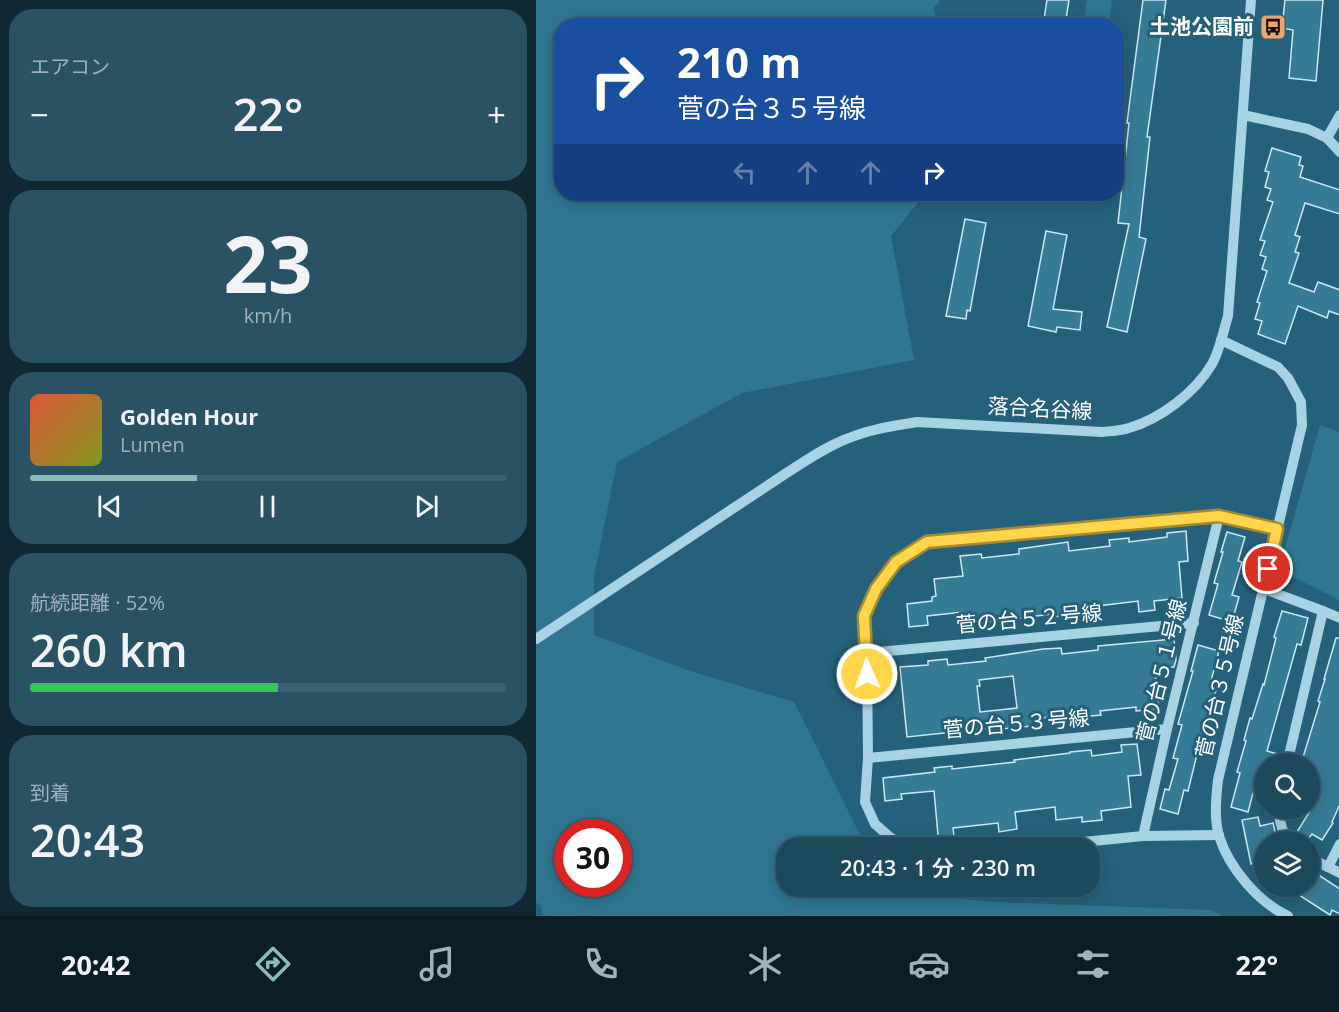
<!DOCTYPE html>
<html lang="ja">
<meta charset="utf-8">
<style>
body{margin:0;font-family:"Open Sans","Noto Sans JP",sans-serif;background:#295365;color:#f1f3f6;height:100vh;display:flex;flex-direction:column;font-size:22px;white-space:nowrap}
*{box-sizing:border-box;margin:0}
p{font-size:20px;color:#a0b2bb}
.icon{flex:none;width:33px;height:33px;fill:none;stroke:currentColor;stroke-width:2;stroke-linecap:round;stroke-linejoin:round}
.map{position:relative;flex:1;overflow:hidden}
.panel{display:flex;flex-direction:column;gap:9px;padding:9px;background:#0f2833;width:536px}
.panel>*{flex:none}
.guide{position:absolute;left:18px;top:18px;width:570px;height:183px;border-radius:24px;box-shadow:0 3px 15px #0003,0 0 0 2px #3a6172;background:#1a4fa0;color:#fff;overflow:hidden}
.buttons{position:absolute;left:718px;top:753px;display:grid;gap:12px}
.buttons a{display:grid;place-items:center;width:66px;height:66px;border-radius:50%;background:#1c495c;box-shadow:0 3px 15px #0003,0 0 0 2px #3a6172;font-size:30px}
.speed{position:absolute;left:18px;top:819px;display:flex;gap:12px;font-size:30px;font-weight:700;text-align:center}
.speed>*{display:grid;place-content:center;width:78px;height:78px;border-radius:50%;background:#1c495c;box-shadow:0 3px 15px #0003,0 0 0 2px #3a6172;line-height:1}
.speed .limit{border:9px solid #d22;background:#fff;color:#111}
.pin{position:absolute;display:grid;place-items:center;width:51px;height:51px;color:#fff;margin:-26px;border:3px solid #fff;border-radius:50%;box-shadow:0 2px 6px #0007}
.me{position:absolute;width:66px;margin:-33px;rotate:358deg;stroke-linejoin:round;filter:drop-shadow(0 0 4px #0008)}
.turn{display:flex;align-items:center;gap:21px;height:126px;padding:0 24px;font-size:27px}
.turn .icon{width:78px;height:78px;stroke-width:2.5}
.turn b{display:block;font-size:42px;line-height:51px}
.lanes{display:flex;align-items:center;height:57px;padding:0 24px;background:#0003;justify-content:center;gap:30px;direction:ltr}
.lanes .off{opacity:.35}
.big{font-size:45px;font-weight:600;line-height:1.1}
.panel .tile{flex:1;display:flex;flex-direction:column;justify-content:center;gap:9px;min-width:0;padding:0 21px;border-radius:24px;background:#295365}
.panel .dial{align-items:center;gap:0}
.dial b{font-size:78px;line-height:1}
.song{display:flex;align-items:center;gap:18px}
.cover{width:72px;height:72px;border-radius:9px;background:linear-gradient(135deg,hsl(10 70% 55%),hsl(70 70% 35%))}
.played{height:6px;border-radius:3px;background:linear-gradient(90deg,#8bbbb9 35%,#3a6172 35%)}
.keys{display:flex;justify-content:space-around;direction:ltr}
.heat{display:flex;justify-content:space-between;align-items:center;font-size:33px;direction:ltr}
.charge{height:9px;border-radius:4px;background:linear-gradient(90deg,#34c759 52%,#3a6172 0)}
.trip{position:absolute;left:240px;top:837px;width:324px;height:60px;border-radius:24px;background:#1c495c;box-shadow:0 3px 15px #0003,0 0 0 2px #3a6172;font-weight:600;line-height:60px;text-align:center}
.dock{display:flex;height:96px;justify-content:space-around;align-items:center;background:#0b1d25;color:#a0b2bb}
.dock .icon{width:42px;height:42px}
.dock .on{color:#8bbbb9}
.dock b{font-size:27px;color:#f1f3f6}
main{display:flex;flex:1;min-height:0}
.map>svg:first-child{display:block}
</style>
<main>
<section class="panel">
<div class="tile"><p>エアコン</p>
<div class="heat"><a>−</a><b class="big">22°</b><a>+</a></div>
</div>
<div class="tile dial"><b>23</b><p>km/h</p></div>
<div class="tile">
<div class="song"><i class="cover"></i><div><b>Golden Hour</b><p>Lumen</p></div></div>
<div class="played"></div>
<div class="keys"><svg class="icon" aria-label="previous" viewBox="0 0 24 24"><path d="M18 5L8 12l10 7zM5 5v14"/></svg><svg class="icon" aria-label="pause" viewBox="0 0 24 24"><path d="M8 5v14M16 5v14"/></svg><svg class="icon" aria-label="next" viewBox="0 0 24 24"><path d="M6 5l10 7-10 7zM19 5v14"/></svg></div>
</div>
<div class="tile"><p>航続距離 · 52%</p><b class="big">260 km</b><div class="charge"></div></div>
<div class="tile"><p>到着</p><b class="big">20:43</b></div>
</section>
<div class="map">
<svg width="804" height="916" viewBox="0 0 804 916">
<rect width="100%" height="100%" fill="#25617a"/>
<g fill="#307691" fill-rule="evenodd">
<path d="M0,0h404l-6,8 3,17 -375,1v168h363l-34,42 23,124 -172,33 -125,69 -23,115v58l99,37 101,30 72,145 -80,1v38l100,1 3,5 105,10 217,8 12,6h-680l-3,-12 -4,-1zM32,832h50v52h-50z"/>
<path d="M551,0h25l-3,25h-26z"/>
<path d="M784,425l19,7v168l-60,-30z"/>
</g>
<g fill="#367b96" stroke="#cbe8f3" stroke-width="1.5" fill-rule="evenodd">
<path d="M511,0h22l-4,26h-22z"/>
<path d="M607,0h23l-19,137h3l-11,100 7,2 -19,93 -20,-5 22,-103 -11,-1 11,-100h-2z"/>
<path d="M749,0h38l-7,81 -27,-3 4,-48 -11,-2z"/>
<path d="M736,148l29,9 -2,8 4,1 -3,11 40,13v24l-35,-11 -10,32 5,2 -5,15 4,1 -10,30 25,9 4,-10 22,8v25l-11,-4 -2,7 -29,-12 -13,38 -27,-10 4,-13 -7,-2 5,-16 -3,-1 10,-31 -5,-2 4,-12 -6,-2 5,-14 -5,-1 13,-38 -6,-2 4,-11 -6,-2 4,-15 -4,-1z"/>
<path d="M429,219l21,4 -16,88 -3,-1 -1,9 -20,-3z"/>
<path d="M510,231l21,4 -14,74 29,3 -2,18 -23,-3 -1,5 -28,-6z"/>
<path d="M650,531l2,30 -9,1 3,36 -28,3 1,9 -16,2 -1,-11 -40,5 1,3 -28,3v3l-19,2v-3l-88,11 -1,-13 -36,4 1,9 -19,2 -2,-23 25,-3v-4l4,-1 -2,-17 29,-3 -3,-20 21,-2 1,4 37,-4v-5l49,-7 1,9 41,-5 -1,-6 20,-2v4l38,-5v-4z"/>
<path d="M691,532l18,5 -7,24 4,1 -10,33 7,2 -7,25 -23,-7 9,-31 -4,-1 9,-31h-2z"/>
<path d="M746,611l26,7 -7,27 -4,-1 -30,107 14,4 -1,9h-15v11l-7,-1 -10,38 -17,-5 9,-34 -3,-1 9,-31 -2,-1 6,-22 2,1 11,-35 1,1 12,-47 -2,-1z"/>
<path d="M800,638h4v166l-8,18 1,1 -11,17 -10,-6 -4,5 -11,-7 13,-21v-47h-9l19,-62 -2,-1 7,-22h-1z"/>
<path d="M638,639l2,21 -2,7 -19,2 4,40 -23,2v-4l-36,4 1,4 -21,2v-3l-38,4 1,7 -42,4v-2l-94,10 -7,-70 28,-2v-4l19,-2 1,6 38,-4 -1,-3 58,-9 18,-1 1,6 36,-4v-4zM477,676l4,32 -37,4 -3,-26h3l-1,-6z"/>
<path d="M662,645l21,6 -8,30 7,2 -13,48 -2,-1 -15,61 -4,-1 -6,24 -18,-5 5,-20 4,1 9,-31 -5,-1 9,-33 -4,-1 15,-53h-2z"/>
<path d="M601,744l4,31 -13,1 3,31 -30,4 1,9 -20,2v-5l-26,3 -1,-13 -40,5 2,17 -18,3 -1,-9 -45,5 2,16 -16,2 -5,-55 -33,3 1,5 -17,2 -2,-23 52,-6 -1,-4 18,-2v3l63,-7 -1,-2 56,-7v-1l21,-2 1,6 30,-4 -1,-7z"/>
<path d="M722,817l2,9 13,-3 3,13 -11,2v18l-14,8 -9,-44z"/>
<path d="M781,874l23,15v25l-8,-4 -2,5 -45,-29h25v-2z"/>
</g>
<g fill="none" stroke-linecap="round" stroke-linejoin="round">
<g stroke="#a8d3e4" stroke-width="10">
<path d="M707,115l65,14 19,9 13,14"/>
<path d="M791,138l13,-23"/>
<path d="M685,340l57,27 10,11 13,24 1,23 -84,355c-2,18 -4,38 1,56 10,32 39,66 69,80"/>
<path d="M728,589l59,22 17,7"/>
<path d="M0,639l252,-167c19,-12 39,-26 61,-34 21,-9 45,-12 68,-16l185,10c9,-1 18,-1 27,-4 31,-9 66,-35 83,-64 8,-14 11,-32 16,-48l23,-316"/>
<path d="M331,653l327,-30"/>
<path d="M332,758l299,-29"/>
<path d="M751,764l36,-153"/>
<path d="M743,808c0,11 3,25 11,34"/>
<path d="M607,836l24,-107 52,-213"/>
<path d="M382,848l-11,-3 -16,-7 -16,-14 -10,-22 3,-44 -1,-105 -3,-37 12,-27 20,-27 31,-20 292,-26 58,13"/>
<path d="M487,848l120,-12 76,-1"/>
<path d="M774,858l30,15"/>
<path d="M792,867l12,-23"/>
</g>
</g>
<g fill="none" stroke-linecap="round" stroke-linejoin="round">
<defs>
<path id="route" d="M331,674l-3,-58 12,-27 20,-27 31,-20 292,-26 58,13 -9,40"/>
</defs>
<use href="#route" stroke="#a68a30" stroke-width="15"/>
<use href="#route" stroke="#ffd54a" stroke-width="10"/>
</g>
<defs>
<symbol id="bus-square" viewBox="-11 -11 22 22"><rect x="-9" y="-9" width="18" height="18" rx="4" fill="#eda56d" stroke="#25617a"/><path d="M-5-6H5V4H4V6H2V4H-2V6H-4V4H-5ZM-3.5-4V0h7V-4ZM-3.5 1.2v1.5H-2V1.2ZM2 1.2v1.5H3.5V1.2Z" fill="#111"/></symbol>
</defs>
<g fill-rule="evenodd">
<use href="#bus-square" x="722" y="12" width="30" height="30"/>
</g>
<g text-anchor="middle" stroke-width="6" stroke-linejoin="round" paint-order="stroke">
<g font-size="21" font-weight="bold" fill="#fff" stroke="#25617a" text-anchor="end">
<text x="718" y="34">土池公園前</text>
</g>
<g font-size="21" fill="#fff" stroke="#25617a">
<text transform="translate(504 409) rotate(3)" y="7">落合名谷線</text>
<text transform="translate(493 619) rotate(-5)" y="7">菅の台５２号線</text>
<text transform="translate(626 671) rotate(-76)" y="7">菅の台５１号線</text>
<text transform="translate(684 686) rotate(-77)" y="7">菅の台３５号線</text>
<text transform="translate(480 724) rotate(-5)" y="7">菅の台５３号線</text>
</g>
</g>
</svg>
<div class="buttons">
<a><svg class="icon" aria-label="search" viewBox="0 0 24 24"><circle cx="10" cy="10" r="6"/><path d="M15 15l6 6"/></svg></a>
<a><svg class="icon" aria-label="layers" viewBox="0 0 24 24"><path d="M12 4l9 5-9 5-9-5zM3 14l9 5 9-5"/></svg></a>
</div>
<div class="speed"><div class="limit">30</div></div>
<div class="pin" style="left:732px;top:569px;background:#d93025"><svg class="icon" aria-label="arrive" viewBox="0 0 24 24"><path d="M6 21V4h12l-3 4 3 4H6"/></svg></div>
<svg class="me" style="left:331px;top:674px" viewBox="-20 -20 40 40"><circle r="17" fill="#ffd54a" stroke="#fff" stroke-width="3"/><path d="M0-11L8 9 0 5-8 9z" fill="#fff"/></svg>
<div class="trip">20:43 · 1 分 · 230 m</div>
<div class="guide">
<div class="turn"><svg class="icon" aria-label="right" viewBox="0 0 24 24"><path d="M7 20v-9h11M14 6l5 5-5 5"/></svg><div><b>210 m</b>菅の台３５号線</div></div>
<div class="lanes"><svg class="icon off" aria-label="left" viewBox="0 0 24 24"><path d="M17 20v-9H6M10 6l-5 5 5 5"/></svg><svg class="icon off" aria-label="ahead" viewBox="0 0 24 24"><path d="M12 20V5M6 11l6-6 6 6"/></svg><svg class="icon off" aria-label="ahead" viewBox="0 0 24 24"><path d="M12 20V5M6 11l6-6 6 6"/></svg><svg class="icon" aria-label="right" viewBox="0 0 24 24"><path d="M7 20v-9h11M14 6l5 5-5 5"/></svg></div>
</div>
</div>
</main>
<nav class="dock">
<b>20:42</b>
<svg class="icon on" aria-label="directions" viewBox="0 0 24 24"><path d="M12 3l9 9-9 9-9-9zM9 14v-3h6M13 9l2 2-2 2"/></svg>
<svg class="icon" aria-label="music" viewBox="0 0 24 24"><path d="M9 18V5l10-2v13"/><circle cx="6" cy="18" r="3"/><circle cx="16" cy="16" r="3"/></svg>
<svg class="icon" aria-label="phone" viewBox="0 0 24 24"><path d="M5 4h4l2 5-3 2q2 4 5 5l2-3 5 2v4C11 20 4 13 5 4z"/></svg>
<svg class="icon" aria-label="climate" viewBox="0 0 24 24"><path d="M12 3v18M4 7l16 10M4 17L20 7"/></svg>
<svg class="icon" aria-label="car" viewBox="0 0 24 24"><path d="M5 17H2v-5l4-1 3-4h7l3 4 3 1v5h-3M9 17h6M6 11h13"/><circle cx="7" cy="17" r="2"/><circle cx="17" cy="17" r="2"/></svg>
<svg class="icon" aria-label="filters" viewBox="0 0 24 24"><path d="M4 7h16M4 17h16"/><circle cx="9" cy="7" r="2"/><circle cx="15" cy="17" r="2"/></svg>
<b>22°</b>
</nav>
